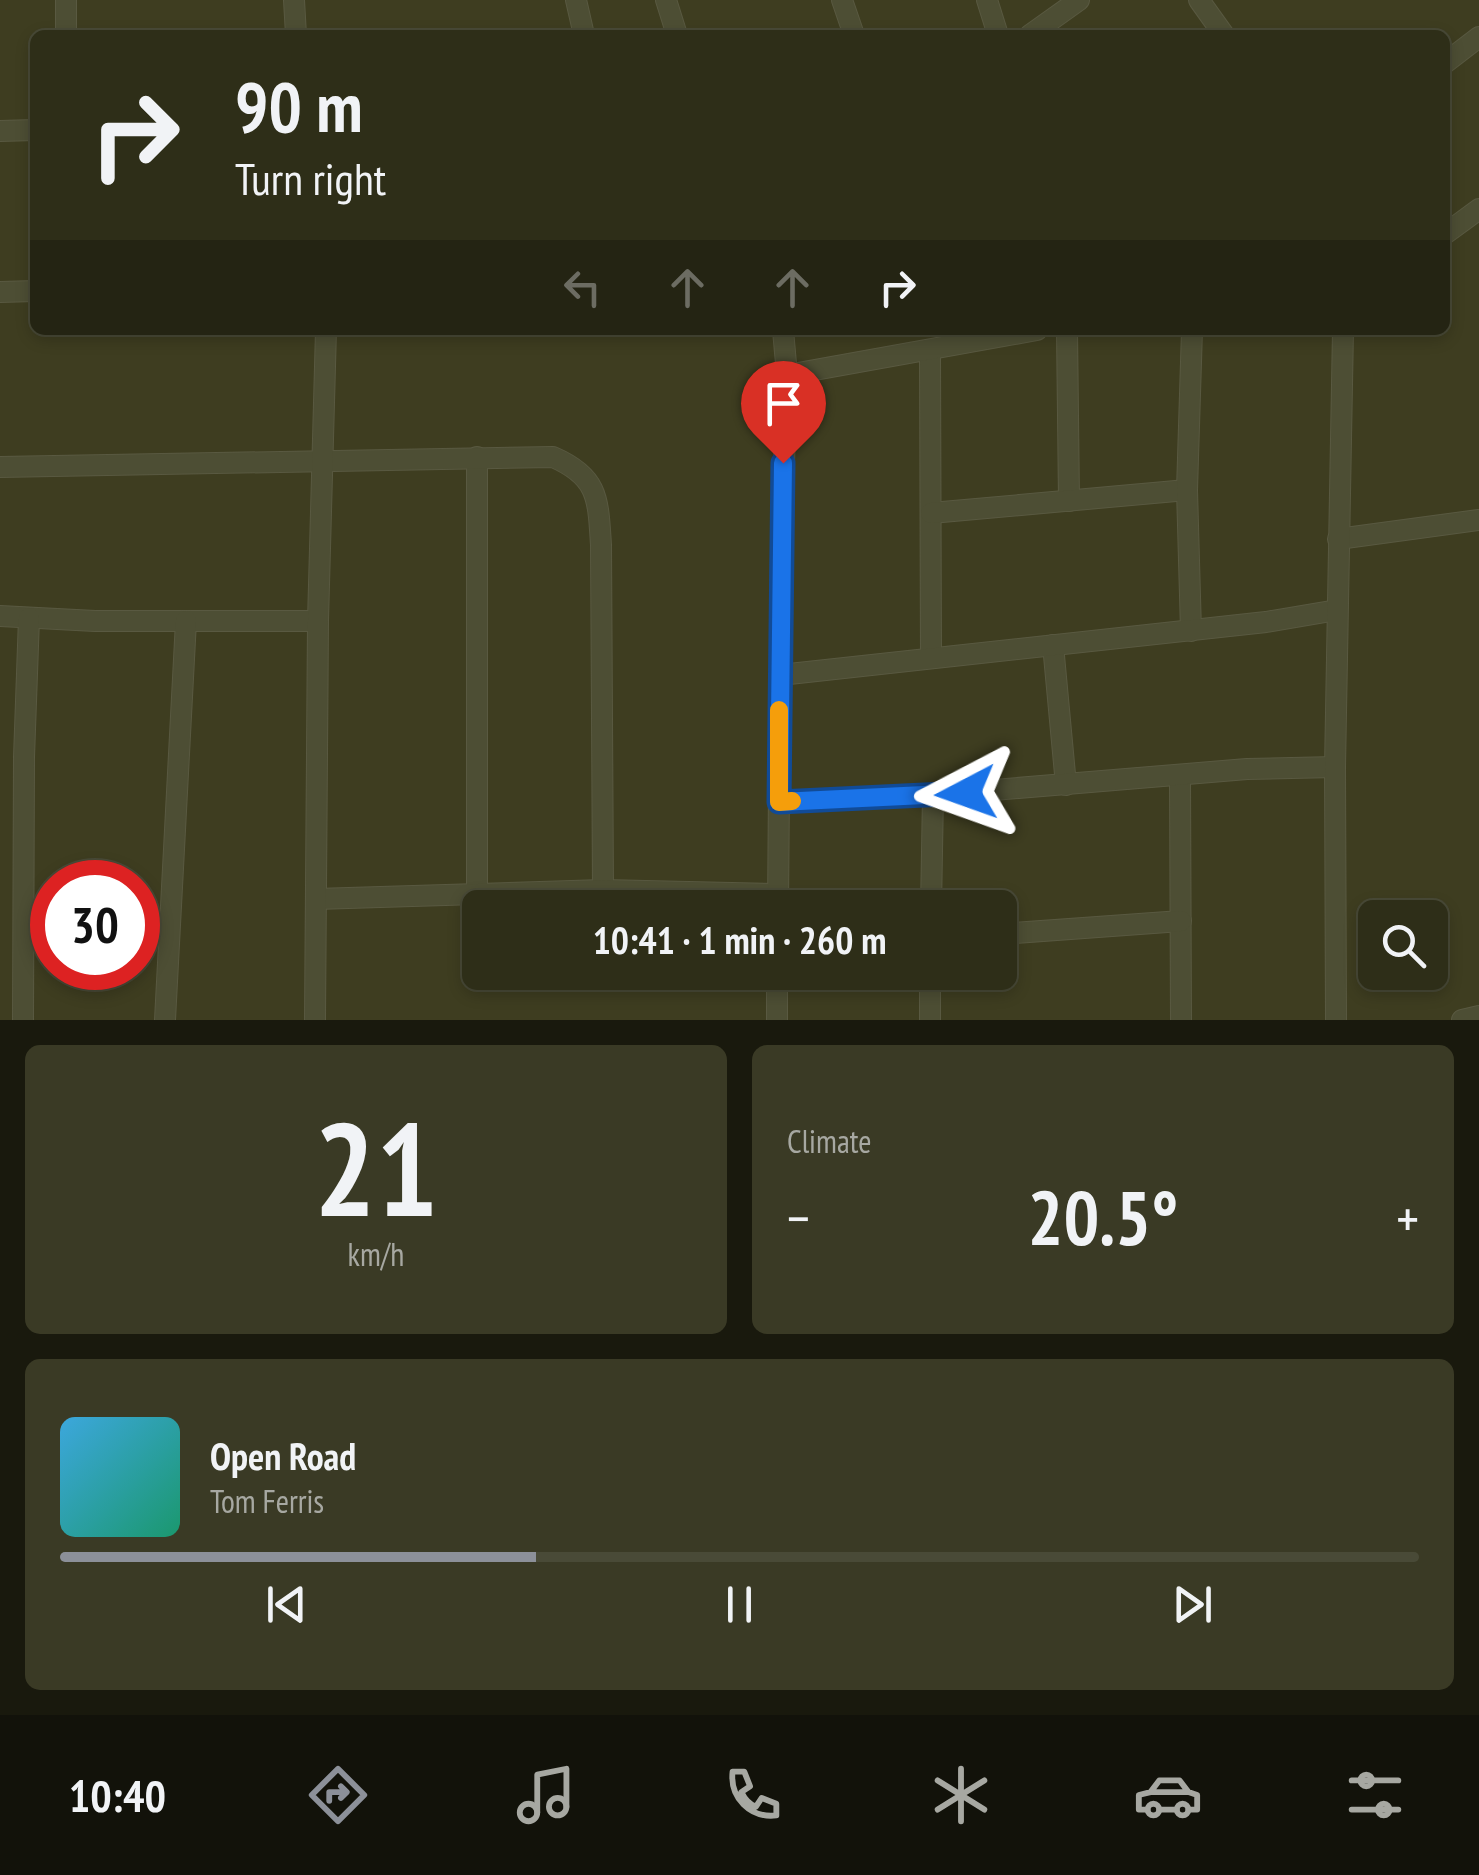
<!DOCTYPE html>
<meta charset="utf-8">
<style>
body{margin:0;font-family:"PT Sans Narrow",sans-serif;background:#3a3a25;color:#f1f3f6;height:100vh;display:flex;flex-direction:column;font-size:38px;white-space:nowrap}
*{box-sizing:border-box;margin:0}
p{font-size:32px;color:#a7a8a2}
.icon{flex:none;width:55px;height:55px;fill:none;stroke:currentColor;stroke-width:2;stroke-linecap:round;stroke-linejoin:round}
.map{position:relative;height:1020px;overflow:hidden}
.sheet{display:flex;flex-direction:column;gap:25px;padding:25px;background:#19190d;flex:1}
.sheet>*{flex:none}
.top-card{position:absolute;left:30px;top:30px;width:1420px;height:305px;border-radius:15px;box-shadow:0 5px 15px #0003,0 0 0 2px #494a37;background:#2e2e18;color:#f1f3f6;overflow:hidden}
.fabs{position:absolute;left:1358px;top:900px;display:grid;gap:20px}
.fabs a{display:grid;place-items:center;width:90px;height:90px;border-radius:15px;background:#2e2e18;box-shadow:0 5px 15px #0003,0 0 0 2px #494a37;font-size:50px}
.speed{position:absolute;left:30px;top:860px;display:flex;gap:20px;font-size:50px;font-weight:700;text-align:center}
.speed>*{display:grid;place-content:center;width:130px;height:130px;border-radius:50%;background:#2e2e18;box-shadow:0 5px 15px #0003,0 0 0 2px #494a37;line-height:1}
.speed .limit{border:15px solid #d22;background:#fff;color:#111}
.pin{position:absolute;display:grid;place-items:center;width:85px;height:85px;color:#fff;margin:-102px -42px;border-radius:50% 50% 50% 0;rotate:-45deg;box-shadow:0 0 10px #0007}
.pin .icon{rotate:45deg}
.me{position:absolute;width:110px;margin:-55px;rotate:266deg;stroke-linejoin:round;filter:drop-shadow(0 0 8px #0008)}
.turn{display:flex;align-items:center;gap:35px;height:210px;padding:0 40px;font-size:45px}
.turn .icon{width:130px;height:130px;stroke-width:2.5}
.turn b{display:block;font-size:70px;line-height:85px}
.lanes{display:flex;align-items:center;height:95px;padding:0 40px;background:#0003;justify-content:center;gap:50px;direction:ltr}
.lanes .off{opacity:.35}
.big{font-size:75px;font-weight:700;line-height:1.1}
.sheet .tile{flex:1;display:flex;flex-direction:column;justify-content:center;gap:15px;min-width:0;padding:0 35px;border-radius:15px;background:#3a3a25}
.sheet .dial{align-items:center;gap:0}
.dial b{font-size:130px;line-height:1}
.song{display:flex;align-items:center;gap:30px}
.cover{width:120px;height:120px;border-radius:15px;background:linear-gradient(135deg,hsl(200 70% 55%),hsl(160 70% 35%))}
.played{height:10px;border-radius:5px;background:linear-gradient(90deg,#8c9099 35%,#494a37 35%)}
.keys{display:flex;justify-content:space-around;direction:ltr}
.heat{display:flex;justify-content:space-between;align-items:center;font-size:55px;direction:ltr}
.sheet .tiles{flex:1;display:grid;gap:25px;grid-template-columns:1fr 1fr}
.tile:last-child{grid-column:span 2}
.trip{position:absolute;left:462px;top:890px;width:555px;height:100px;border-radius:15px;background:#2e2e18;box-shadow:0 5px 15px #0003,0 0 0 2px #494a37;font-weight:700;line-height:100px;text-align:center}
.tab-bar{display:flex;height:160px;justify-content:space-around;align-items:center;background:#12120a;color:#a7a8a2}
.tab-bar .icon{width:70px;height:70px}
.tab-bar .current{color:#8c9099}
.tab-bar b{font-size:45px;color:#f1f3f6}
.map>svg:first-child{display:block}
</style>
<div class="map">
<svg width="1479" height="1020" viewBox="0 0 1479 1020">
<rect width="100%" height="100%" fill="#3e3d20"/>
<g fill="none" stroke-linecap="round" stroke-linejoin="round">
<defs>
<g id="minor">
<path d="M66,0v35"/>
<path d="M294,0l2,35"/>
<path d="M576,0l8,35"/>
<path d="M666,0l11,35"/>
<path d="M842,0l12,35"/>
<path d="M987,0l11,35"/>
<path d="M1199,0l25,35"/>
<path d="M1030,35l49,-35"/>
<path d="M1445,63l34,-26"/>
<path d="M0,131l35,-1"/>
<path d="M1445,234l34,-25"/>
<path d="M0,292l35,-1"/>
<path d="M1067,330l2,171"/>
<path d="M930,352l1,306"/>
<path d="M787,375l250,-45"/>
<path d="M477,457v437"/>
<path d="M0,467l553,-10c46,20 45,42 48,88l2,345"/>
<path d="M931,513l256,-23"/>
<path d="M1338,539l141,-19"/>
<path d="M0,616l95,5h223"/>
<path d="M1191,631l-4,-141 5,-160"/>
<path d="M1053,645l13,140"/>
<path d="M780,675l486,-53 71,-12"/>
<path d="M1180,777l1,243"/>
<path d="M779,802l154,-7 314,-26 88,-2"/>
<path d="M316,899l287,-9 175,4"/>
<path d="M778,908l3,-355 6,-178 -4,-45"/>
<path d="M931,908l2,-113"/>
<path d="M1000,934l181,-13"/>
<path d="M23,1020l1,-263 5,-139"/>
<path d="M165,1020l21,-399"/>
<path d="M315,1020l3,-399 8,-291"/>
<path d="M777,1020v-48"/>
<path d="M930,1020v-48"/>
<path d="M1336,1020l-1,-253 8,-437"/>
<path d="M1462,1020l17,-4"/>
</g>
</defs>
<use href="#minor" stroke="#595941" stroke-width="22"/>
<use href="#minor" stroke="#4d4e34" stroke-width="20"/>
</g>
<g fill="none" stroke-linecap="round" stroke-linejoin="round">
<defs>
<path id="route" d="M783,463l-4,339 187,-9"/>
</defs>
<use href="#route" stroke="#114b97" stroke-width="25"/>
<use href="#route" stroke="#1a73e8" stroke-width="18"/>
<path stroke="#f59e0b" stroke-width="18" d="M779,710v92l13,-1"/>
</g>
</svg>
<div class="fabs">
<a><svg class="icon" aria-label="search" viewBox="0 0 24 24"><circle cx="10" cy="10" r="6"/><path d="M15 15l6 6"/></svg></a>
</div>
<div class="speed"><div class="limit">30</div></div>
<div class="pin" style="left:783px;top:463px;background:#d93025"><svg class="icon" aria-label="arrive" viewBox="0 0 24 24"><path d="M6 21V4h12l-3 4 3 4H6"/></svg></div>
<svg class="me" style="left:966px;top:793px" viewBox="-20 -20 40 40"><path d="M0-17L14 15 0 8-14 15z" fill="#1a73e8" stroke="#fff" stroke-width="4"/></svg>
<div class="trip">10:41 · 1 min · 260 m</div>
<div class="top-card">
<div class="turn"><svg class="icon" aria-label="right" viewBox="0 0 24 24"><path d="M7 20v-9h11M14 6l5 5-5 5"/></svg><div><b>90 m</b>Turn right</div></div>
<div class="lanes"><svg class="icon off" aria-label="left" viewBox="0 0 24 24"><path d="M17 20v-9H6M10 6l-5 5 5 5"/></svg><svg class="icon off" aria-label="ahead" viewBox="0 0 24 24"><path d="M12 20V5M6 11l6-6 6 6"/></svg><svg class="icon off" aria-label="ahead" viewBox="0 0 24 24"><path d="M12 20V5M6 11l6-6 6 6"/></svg><svg class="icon" aria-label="right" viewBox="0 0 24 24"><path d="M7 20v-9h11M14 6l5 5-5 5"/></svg></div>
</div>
</div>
<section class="sheet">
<div class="tiles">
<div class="tile dial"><b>21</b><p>km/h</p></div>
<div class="tile"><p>Climate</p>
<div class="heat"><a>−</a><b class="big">20.5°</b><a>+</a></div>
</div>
<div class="tile">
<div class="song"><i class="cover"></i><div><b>Open Road</b><p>Tom Ferris</p></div></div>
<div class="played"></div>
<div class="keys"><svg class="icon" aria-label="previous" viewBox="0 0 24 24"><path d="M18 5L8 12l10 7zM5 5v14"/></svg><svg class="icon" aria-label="pause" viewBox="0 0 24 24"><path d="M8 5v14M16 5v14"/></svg><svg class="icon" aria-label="next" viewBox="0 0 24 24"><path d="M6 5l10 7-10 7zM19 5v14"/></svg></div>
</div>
</div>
</section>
<nav class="tab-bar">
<b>10:40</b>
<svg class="icon current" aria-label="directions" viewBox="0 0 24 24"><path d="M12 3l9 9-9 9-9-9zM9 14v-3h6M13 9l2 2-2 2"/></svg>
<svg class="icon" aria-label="music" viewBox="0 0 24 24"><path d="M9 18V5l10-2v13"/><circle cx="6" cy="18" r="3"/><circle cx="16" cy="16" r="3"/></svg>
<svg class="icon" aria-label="phone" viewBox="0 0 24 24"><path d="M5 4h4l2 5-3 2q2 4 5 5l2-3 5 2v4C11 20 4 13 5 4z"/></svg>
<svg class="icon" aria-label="climate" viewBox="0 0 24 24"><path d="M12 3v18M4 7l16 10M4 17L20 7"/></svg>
<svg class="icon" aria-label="car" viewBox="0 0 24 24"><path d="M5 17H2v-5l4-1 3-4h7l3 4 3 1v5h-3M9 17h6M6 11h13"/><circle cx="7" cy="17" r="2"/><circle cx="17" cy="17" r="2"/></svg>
<svg class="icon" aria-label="filters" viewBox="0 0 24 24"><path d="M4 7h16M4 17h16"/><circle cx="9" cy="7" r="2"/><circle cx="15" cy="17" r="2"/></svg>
</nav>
